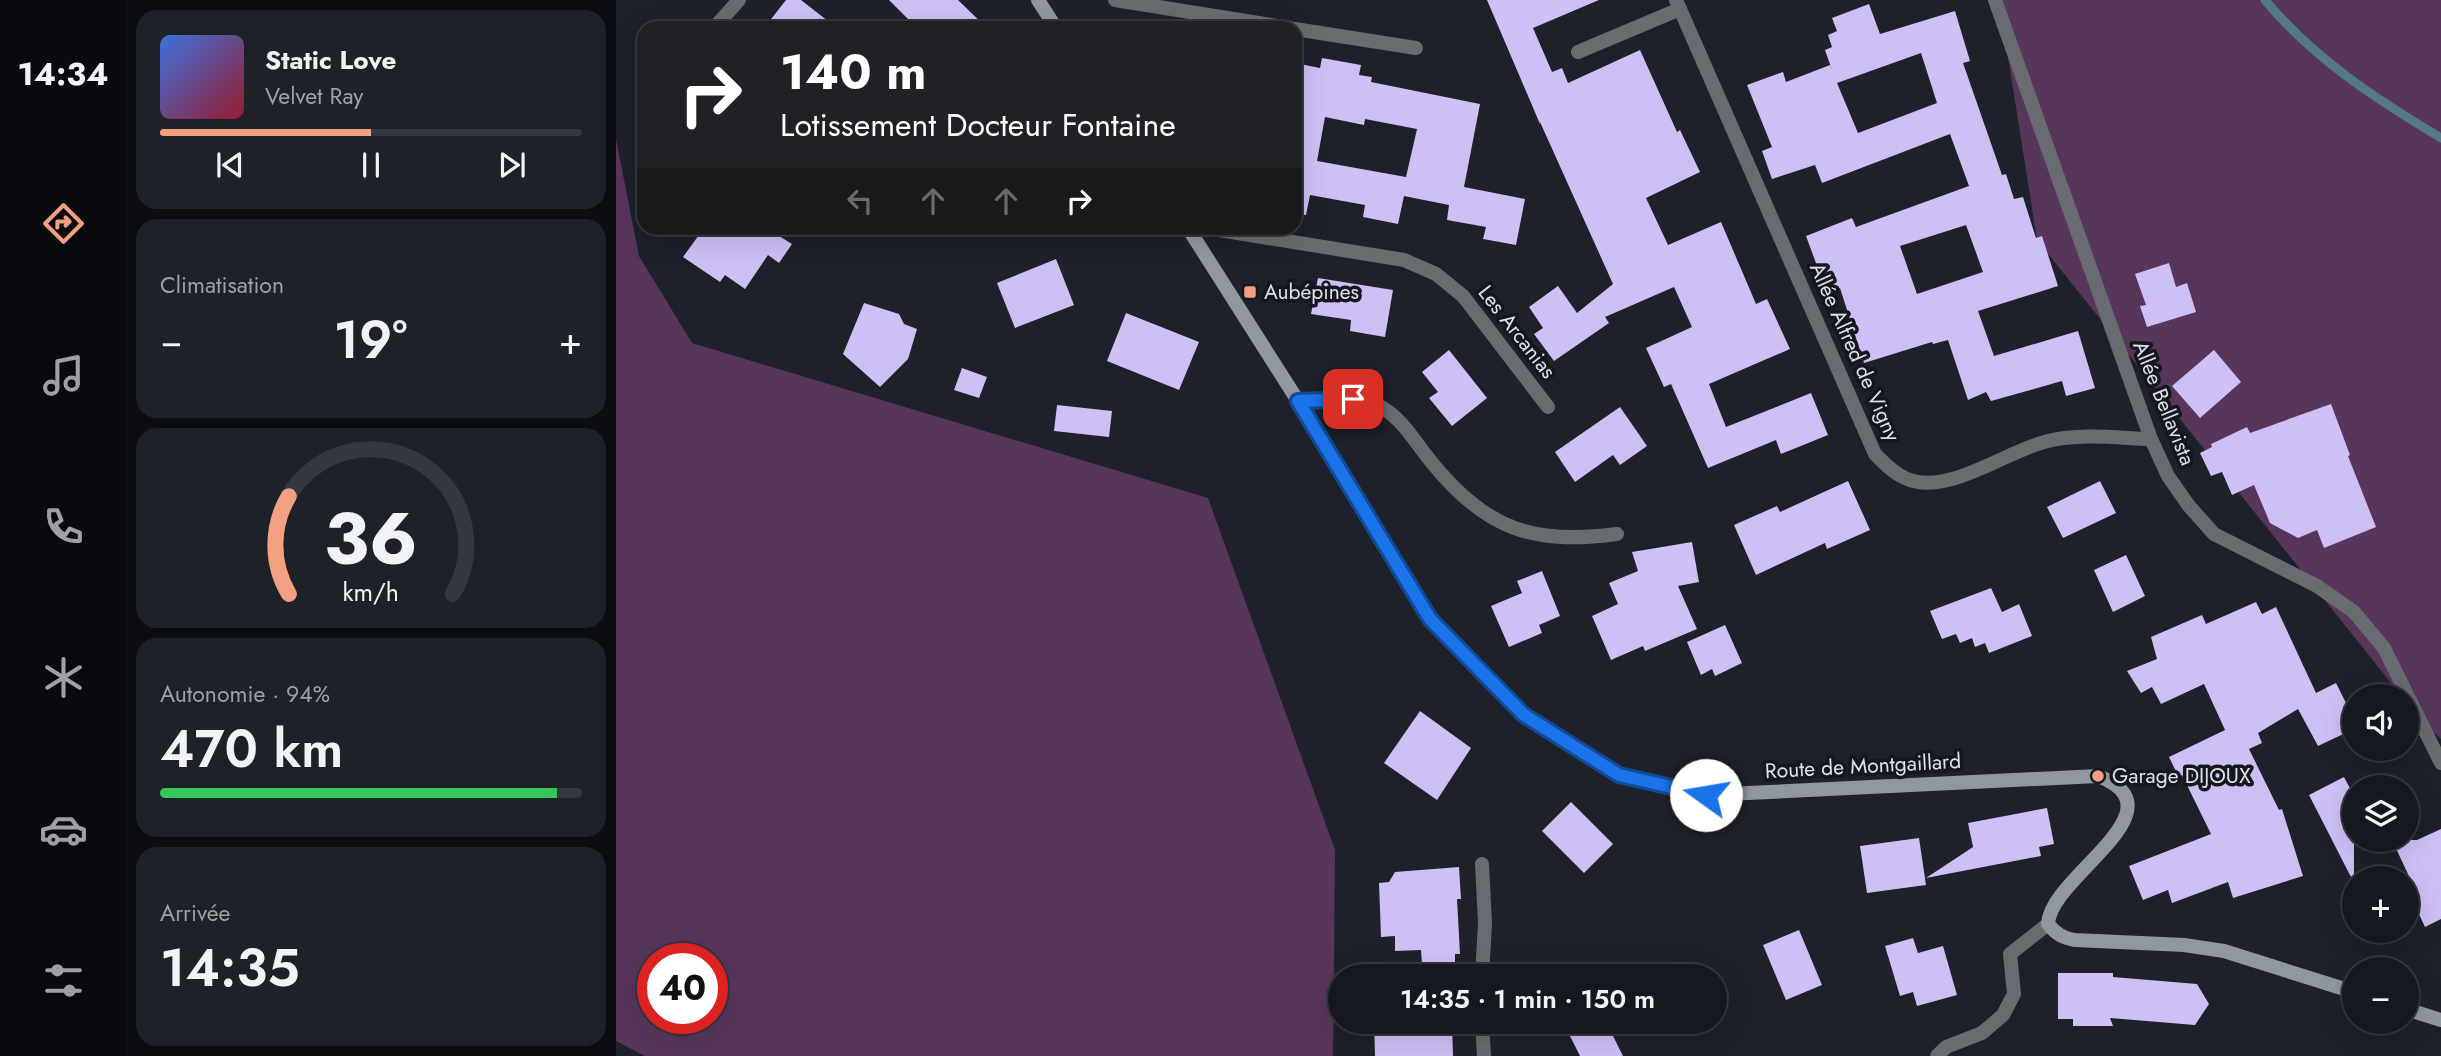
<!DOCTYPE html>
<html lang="fr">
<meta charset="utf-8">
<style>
body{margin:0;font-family:Jost,sans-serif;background:#1f2129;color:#f1f3f6;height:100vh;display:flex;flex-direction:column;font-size:26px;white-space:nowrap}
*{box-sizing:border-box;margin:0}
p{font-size:23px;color:#9ea0a5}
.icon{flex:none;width:38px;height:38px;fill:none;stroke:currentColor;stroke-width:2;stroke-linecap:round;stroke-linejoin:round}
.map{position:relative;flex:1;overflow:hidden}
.side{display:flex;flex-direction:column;gap:10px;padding:10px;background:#0c0d12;width:490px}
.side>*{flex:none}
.hud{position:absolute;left:21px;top:21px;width:665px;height:214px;border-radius:21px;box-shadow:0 7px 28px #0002,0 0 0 2px #35373e;background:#202124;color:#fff;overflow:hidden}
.fabs{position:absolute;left:1726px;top:684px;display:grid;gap:14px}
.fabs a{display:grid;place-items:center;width:77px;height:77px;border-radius:50%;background:#161820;box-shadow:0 7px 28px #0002,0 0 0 2px #35373e;font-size:35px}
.speed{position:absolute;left:21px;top:943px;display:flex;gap:14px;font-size:35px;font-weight:700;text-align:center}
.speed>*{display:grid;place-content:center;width:91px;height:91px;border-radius:50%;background:#161820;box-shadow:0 7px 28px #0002,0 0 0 2px #35373e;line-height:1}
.speed .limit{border:10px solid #d22;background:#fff;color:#111}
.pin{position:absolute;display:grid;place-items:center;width:60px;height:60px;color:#fff;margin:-30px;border-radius:14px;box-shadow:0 4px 10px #0006}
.me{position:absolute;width:77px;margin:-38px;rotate:283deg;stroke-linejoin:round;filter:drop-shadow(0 0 5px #0008)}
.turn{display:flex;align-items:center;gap:24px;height:147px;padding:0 28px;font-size:32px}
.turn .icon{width:91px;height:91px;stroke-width:2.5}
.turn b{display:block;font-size:49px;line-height:60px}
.lanes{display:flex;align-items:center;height:66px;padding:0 28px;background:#0003;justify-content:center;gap:35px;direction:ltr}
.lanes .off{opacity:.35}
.big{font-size:52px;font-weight:600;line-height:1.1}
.side .widget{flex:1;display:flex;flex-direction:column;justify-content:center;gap:10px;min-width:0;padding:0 24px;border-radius:21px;background:#1f2129}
.side .dial{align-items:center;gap:0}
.dial svg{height:182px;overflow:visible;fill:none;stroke:#35373e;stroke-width:7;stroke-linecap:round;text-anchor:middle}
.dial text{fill:#f1f3f6;stroke:none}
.song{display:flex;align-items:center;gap:21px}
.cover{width:84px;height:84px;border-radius:10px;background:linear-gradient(135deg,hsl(220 70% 55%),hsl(350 70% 35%))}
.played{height:7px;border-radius:4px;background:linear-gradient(90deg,#f2a081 50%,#35373e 50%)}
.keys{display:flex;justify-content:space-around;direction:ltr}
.heat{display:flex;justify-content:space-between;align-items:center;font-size:38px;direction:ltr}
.charge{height:10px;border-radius:5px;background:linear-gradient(90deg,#34c759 94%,#35373e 0)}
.trip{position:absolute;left:712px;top:964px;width:399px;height:70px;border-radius:35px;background:#161820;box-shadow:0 7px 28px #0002,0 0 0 2px #35373e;font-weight:600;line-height:70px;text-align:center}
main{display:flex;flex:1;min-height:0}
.tabs{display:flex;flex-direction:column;width:126px;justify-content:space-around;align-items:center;background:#090a0d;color:#9ea0a5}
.tabs .icon{width:49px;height:49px}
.tabs .selected{color:#f2a081}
.tabs b{font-size:32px;color:#f1f3f6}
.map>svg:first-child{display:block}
</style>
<main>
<nav class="tabs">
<b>14:34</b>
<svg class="icon selected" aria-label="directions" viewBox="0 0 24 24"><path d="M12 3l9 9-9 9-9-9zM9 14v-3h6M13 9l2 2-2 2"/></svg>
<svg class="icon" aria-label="music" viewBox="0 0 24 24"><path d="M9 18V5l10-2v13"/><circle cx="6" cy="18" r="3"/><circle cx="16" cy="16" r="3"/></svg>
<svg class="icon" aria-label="phone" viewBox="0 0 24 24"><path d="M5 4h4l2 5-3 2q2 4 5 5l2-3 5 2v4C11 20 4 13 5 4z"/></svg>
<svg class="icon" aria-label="climate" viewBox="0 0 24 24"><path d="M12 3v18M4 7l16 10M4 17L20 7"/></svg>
<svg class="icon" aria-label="car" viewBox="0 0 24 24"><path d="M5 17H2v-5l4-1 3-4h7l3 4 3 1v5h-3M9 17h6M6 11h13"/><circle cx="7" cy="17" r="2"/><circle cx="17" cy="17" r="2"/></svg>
<svg class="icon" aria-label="filters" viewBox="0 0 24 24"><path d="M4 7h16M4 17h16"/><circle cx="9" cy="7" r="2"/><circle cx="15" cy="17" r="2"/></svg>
</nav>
<section class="side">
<div class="widget">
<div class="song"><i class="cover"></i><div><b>Static Love</b><p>Velvet Ray</p></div></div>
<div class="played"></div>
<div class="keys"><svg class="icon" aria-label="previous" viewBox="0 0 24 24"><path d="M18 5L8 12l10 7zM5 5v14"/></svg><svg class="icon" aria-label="pause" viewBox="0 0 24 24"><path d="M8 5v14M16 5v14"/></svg><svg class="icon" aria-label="next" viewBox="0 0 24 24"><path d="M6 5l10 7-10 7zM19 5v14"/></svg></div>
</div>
<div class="widget"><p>Climatisation</p>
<div class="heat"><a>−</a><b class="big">19°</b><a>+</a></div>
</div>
<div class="widget dial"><svg viewBox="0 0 100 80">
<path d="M14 69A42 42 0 1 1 86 69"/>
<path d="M14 69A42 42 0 0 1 14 26" stroke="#f2a081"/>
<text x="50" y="56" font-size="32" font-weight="700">36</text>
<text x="50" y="72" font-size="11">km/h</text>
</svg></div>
<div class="widget"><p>Autonomie · 94%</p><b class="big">470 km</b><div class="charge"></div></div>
<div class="widget"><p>Arrivée</p><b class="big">14:35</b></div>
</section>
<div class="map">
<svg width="1825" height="1056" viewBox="0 0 1825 1056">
<rect width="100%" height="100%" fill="#1e202a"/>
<g fill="#58365c" fill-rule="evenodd">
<path d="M1383,0h442v739l-18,-16 -386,-483z"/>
<path d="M0,139l23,117 53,87 516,155 127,352 -2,206h-688l-29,-15zM37,959h59v59h-59z"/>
</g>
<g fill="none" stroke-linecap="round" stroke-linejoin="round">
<path stroke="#527985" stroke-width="9" d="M1649,0c49,59 111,99 176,138"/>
</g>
<g fill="#cebff5" fill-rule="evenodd">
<path d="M170,0h15l36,28h-73z"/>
<path d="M273,0h69l29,28h-70z"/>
<path d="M871,0h112l-66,28 19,44 10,-4 6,15 72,-33 37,82 3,-2 20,42 -54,26 22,47 53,-23 35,82 11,-5 23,50 -81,35 17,43 85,-34 17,42 -47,19 -5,-14 -68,28 -37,-84 -7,3 -18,-39 46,-21 -18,-40 -69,30 4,6 -55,38 -20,-27 9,-6 -14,-21 29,-21 19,27 36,-29 -73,-162v2z"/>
<path d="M1253,4l11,30 75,-23 15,50 -7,2 39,112 4,-1 8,25 9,-2 13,41 6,-2 16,50 -80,25 16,45 84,-25 17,57 -29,8 -4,-15 -71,20 -5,-9 -18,8 -20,-60 -15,4 -1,-2 -68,21 -24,-75 -13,5 -21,-57 46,-18 4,9 113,-41 -19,-52 -128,49 -7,-18 -43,14 -10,-28 10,-4 -25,-62 36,-13 3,10 44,-17 2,5 -7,-20 7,-3 -4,-12 9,-4 -5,-13zM1305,53l16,50 -79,30 -21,-50zM1350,225l17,47 -66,22 -17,-48z"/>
<path d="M706,58l39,7 -2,10 13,2 -1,5 109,22 -16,83 61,12 -9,46 -33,-6 3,-12 -39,-7 2,-15 -45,-9 -6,28 -35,-7 2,-12 -55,-10 -4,20 -11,-1v-151l25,5zM709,117l39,8 1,-6 52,10 -11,48 -89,-16z"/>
<path d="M88,228h62l26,16 -13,19 -11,-8 -23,34 -20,-14 -5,7 -37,-25z"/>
<path d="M440,259l18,46 -59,23 -18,-45z"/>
<path d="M1553,263l7,24 11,-4 9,29 -49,15 -7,-21 6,-1 -11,-31z"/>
<path d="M702,278l75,12 -8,47 -35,-6 1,-11 -40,-6z"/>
<path d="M248,303l35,11 5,10 13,5 -9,30 -28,28 -37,-33z"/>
<path d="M510,313l73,29 -20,48 -72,-29z"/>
<path d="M833,350l38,48 -35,28 -23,-28 9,-6 -16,-20z"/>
<path d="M1598,350l27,32 -41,36 -28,-32z"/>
<path d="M346,368l25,9 -8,21 -25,-8z"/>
<path d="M1715,404l19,51 -2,1 28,71 -52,21 -7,-18 -19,8 -28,-15 -16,-38 -22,10 -10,-23 -11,4 -11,-23 12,-6 -1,-3 36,-17 3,6z"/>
<path d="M441,405l55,6 -3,26 -55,-6z"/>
<path d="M1004,407l27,39 -27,19 -7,-10 -38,27 -20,-30z"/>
<path d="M1232,481l22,49 -43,19 -2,-6 -69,32 -22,-50 43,-19 3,6z"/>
<path d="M1484,481l16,32 -53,25 -16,-31z"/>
<path d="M1076,542l7,40 -21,4 19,43 -52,22 -2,-5 -32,14 -19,-44 26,-12 -9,-21 29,-12 -6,-19z"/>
<path d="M1510,555l19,41 -32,16 -19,-42z"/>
<path d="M926,571l18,45 -21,9 3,8 -33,14 -18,-41 31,-13 -5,-12z"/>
<path d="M1375,588l11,24 17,-8 13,32 -43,17 -4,-10 -10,4 -3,-9 -12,5 -4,-9 -14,5 -12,-28z"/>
<path d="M1640,602l6,12 14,-7 40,86 20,-10 18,36v10l-36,17 -20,-37 -40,24 4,10 -13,6 30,61 3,-1 21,67 -70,22 -5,-16 -56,21 -4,-13 -25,10 -14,-34 82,-32 -29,-59 -4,1 -9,-19 56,-27 -21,-46 -43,20 -9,-17 -11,6 -14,-22 30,-12 -6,-22 51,-22 4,9z"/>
<path d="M1109,625l17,38 -27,13 -3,-7 -11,6 -14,-33z"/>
<path d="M804,711l51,37 -34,52 -53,-37z"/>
<path d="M1728,777l10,19v87l-45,-88z"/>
<path d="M955,802l42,42 -29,29 -42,-42z"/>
<path d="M1431,808l7,36 -15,3 2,9 -115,22 47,-31 -5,-24z"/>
<path d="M1825,829v90l-16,8 -16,-34 6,-4 -23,-49h25z"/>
<path d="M1303,838l7,47 -59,8 -7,-47z"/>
<path d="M843,867l2,32h-4l3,55h-5v8l-33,3 -1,-15 -26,1v-15l-14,1 -2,-54 10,-1 6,-10z"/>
<path d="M1183,930l23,55 -36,15 -23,-55z"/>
<path d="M1297,938l5,15 25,-7 14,49 -40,11 -4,-14 -13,4 -15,-50z"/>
<path d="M1442,973h55v4l84,7 12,20 -14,21 -85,-7 3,8h-40v-7h-15z"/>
<path d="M758,1022h78l1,34h-78z"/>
<path d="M947,1022h43l17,34h-43z"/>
</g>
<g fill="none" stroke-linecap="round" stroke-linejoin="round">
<path stroke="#686c70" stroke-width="14" d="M962,52l102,-43"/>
<g stroke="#686c70" stroke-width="14">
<path d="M499,0l175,28"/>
<path d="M1060,0l199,454c9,9 18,19 30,24 41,20 102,-28 143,-37 33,-8 70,-3 103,-2"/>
<path d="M1379,0l156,439 17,37 21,30 25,28 103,52 37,26 30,36 57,115"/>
<path d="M98,28l25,-28"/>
<path d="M679,29l121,19"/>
<path d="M591,228l197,32 32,14 27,22 85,111"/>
<path d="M682,401c27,-1 61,-8 85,7 21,13 34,37 50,56 54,66 101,81 184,70"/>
<path d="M866,976l3,-53 -3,-59"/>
<path d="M866,1022l2,34"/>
<path d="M1321,1056l9,-9 36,-14 21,-18 11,-21 -4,-40 38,-30"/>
</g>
<g stroke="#90979e" stroke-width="14">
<path d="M422,0l18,28"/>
<path d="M572,228l110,173 132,218 94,96 95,60 87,20 392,-19c88,34 -48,100 -50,148 8,10 15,14 27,16l109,5 40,6 130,41"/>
<path d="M1790,1009l35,11"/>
</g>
</g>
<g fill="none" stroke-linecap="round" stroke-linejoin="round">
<defs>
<path id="route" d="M737,399l-55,2 132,218 94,96 95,60 87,20"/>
</defs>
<use href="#route" stroke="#114b97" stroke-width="18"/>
<use href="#route" stroke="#1a73e8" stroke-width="12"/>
</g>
<g fill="#f2a081" stroke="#141720" stroke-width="2.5">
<rect x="627" y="285" width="14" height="14" rx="3.5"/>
<circle cx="1482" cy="776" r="7"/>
</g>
<g text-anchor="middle" stroke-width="7" stroke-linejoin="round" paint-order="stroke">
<g font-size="21" fill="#dfe1e7" stroke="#141720" text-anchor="start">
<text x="648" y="299">Aubépines</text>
<text x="1496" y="783">Garage DIJOUX</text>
</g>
<g font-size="21" fill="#dfe1e7" stroke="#141720">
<text transform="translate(901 332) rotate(52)" y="7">Les Arcanias</text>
<text transform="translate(1239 352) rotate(66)" y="7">Allée Alfred de Vigny</text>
<text transform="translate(1548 403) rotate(68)" y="7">Allée Bellavista</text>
<text transform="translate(1247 766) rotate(-3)" y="7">Route de Montgaillard</text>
</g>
</g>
</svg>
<div class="fabs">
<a><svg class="icon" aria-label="sound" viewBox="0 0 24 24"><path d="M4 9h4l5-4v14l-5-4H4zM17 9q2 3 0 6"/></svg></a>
<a><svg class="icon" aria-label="layers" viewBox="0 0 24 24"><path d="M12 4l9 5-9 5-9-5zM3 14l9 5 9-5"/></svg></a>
<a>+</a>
<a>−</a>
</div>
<div class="speed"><div class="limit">40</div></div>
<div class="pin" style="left:737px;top:399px;background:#d93025"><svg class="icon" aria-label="arrive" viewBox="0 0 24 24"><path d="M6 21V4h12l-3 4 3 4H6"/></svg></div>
<svg class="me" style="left:1090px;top:795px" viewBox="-20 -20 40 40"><circle r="19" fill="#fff"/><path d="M0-13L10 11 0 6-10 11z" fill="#1a73e8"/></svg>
<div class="trip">14:35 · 1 min · 150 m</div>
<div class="hud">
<div class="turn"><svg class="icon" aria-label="right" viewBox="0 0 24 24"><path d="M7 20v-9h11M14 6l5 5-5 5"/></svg><div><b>140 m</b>Lotissement Docteur Fontaine</div></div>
<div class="lanes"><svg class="icon off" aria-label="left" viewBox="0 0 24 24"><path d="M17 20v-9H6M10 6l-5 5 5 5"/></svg><svg class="icon off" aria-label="ahead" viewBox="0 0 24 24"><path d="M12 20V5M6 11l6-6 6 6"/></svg><svg class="icon off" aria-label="ahead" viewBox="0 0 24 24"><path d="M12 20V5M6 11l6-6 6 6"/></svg><svg class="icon" aria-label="right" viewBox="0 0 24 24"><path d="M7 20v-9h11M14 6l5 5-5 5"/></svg></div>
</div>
</div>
</main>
